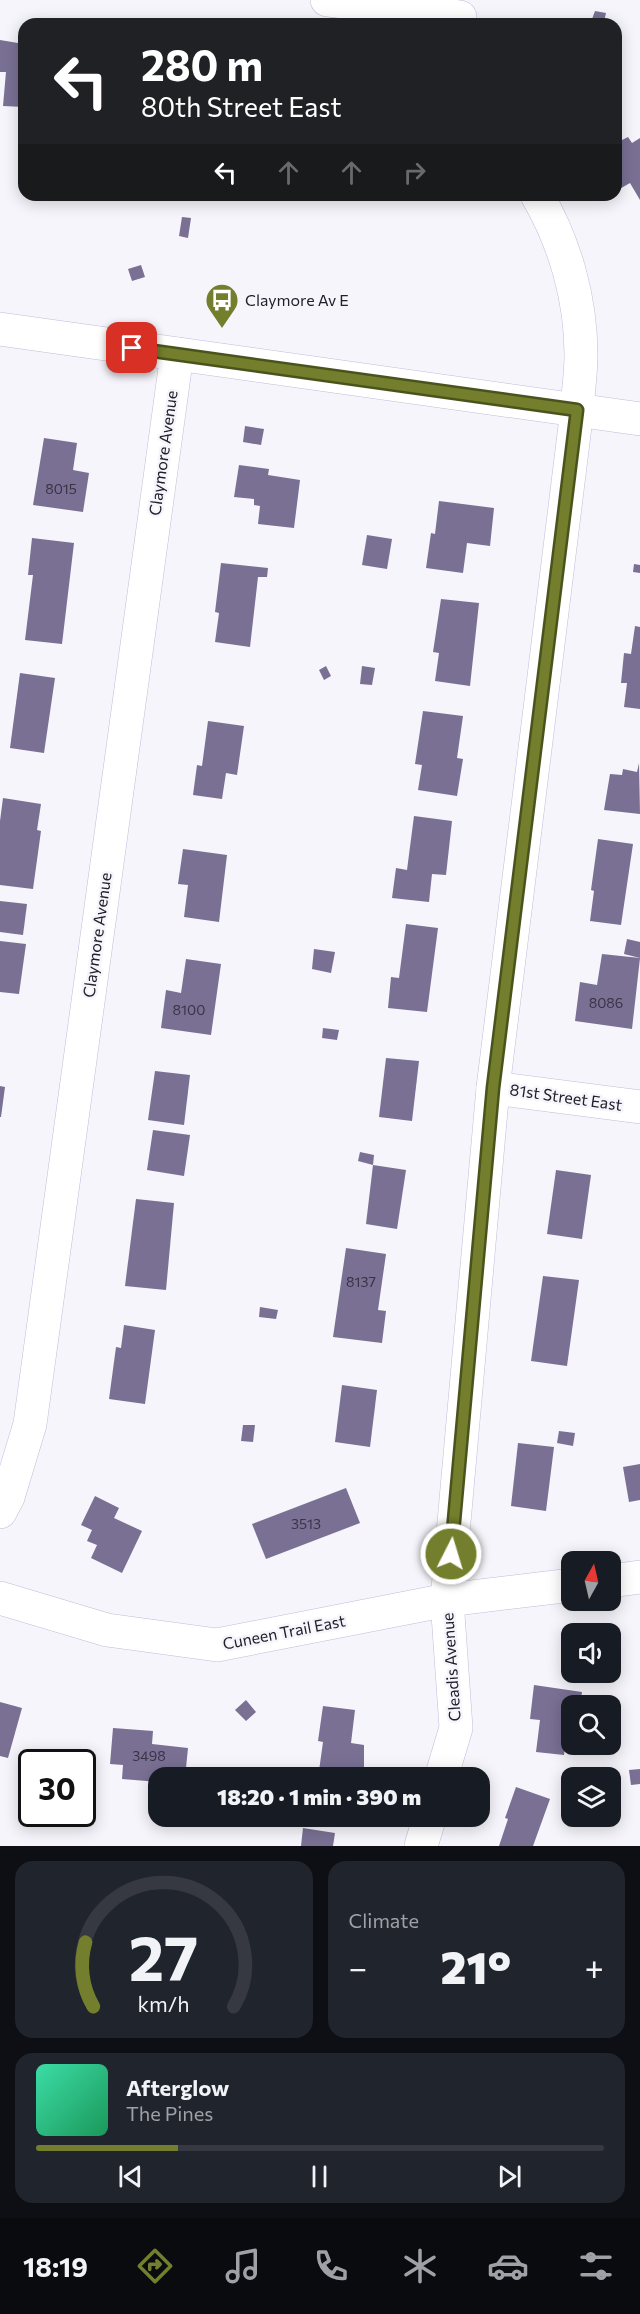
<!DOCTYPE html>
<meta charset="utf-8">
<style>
body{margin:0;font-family:Commissioner,sans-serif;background:#20242c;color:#f1f3f6;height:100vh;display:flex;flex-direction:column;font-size:22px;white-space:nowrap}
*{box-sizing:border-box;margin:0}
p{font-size:20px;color:#9ea1a6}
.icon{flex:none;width:33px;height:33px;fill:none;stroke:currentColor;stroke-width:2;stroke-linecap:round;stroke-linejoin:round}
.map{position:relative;height:1846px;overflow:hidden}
.drawer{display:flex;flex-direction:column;gap:15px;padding:15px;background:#0d0f14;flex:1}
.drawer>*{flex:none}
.hud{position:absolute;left:18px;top:18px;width:604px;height:183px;border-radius:18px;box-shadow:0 3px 15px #0003;background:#202124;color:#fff;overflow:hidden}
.needle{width:39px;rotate:8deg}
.tools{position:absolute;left:561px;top:1551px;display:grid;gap:12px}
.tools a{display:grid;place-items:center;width:60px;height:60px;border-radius:12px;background:#171b24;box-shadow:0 3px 15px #0003;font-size:30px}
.speed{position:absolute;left:18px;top:1749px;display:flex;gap:12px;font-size:30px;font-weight:700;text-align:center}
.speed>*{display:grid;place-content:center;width:78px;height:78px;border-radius:50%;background:#171b24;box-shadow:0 3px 15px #0003;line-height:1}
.speed .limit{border:3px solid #111;border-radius:9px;background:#fff;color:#111}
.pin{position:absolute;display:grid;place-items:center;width:51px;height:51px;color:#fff;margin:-26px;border-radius:12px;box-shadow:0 3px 9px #0006}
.me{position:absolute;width:66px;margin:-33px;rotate:5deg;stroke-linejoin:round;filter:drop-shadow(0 0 4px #0008)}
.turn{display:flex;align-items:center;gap:21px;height:126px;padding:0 24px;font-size:27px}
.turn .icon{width:78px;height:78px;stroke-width:2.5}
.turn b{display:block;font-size:42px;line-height:51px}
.lanes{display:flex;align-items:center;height:57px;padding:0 24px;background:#0003;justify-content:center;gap:30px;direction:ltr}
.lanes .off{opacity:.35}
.big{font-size:45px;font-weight:800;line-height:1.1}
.drawer .tile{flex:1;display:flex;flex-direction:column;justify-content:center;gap:9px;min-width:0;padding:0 21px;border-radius:18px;background:#20242c}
.drawer .dial{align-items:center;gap:0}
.dial svg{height:156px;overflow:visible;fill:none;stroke:#363941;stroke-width:7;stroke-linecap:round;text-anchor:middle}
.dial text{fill:#f1f3f6;stroke:none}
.song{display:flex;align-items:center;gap:18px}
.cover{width:72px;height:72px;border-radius:9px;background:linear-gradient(135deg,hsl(160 70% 55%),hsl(150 70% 35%))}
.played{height:6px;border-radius:3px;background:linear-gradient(90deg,#737f2c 25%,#363941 25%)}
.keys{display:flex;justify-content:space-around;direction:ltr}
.heat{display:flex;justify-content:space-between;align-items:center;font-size:33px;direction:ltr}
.drawer .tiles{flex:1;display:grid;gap:15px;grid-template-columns:1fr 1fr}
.tile:last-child{grid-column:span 2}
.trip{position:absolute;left:148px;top:1767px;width:342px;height:60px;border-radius:18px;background:#171b24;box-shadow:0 3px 15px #0003;font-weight:800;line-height:60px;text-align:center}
.tab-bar{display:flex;height:96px;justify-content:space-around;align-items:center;background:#090b0e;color:#9ea1a6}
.tab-bar .icon{width:42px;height:42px}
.tab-bar .on{color:#737f2c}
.tab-bar b{font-size:27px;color:#f1f3f6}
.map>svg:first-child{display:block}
</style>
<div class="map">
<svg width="640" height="1846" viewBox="0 0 640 1846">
<rect width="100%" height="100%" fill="#f6f5fb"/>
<g fill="#797094">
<path d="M595,11l11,2 -2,9 -12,-3z"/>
<path d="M0,40l24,4v63l-21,-1 3,-34h-6z"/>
<path d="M628,137l4,6 8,-5v62l-10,-17 -14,8v-48z"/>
<path d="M182,217l9,1 -3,20 -9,-2z"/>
<path d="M141,265l4,12 -13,4 -4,-12z"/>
<path d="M245,426l19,3 -3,16 -18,-3z"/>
<path d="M44,438l33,5 -4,27 16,3 -6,39 -50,-7z"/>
<path d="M239,465l30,4 -1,6 32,5 -6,48 -36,-4 2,-18 -6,-1v-6l-20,-2z"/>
<path d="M439,501l55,7 -4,38 -23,-3 -4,30 -37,-5 5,-35 4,1z"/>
<path d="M367,535l25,4 -5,30 -25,-4z"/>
<path d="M32,538l42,5 -12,101 -37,-4 8,-65h-5z"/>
<path d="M221,563l47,5 -1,9h-9l-8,70 -35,-5 4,-29 -4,-1z"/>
<path d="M634,564l6,1v8l-7,-1z"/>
<path d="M441,599l38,4 -9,83 -35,-5 4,-28 -6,-1z"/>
<path d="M635,626l5,1v82l-16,-2 3,-24h-6l3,-30 7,1z"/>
<path d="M326,666l5,10 -7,4 -5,-10z"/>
<path d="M362,666l13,2 -3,17 -12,-1z"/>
<path d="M20,673l35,5 -11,75 -34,-5z"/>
<path d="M423,711l40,5 -6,42 6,1 -6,37 -39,-6 4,-25 -7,-1z"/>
<path d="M208,721l36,5 -7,49 -11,-2 -4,26 -29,-4 4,-30 5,1z"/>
<path d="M639,763l1,51 -36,-4 6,-36 12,1 1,-6 14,3z"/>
<path d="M3,798l38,6 -4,26 4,1 -8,58 -33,-4v-64z"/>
<path d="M414,816l38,5 -6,54 -14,-1 -3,28 -37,-4 4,-30 11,2z"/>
<path d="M598,839l35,5 -12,81 -31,-4 4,-30 -3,-1z"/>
<path d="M183,849l44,6 -8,67 -35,-5 4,-32 -10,-1z"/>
<path d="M0,901l27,3 -4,31 -23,-3z"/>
<path d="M406,924l32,4 -11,84 -39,-4 3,-31 8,1z"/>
<path d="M627,939l13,3v16l-16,-4z"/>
<path d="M0,941l26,3 -7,50 -19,-2z"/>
<path d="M314,949l21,3 -4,21 -19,-4z"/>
<path d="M602,954l38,4 -8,71 -57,-8 5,-39 17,3z"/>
<path d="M186,959l35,5 -10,71 -50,-7 5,-38 15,3z"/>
<path d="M323,1028l16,2 -2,10 -15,-2z"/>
<path d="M386,1058l33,3 -7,60 -33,-4z"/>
<path d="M155,1071l35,4 -6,50 -36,-5z"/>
<path d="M0,1086l5,1 -4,30h-1z"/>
<path d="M153,1130l37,5 -6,41 -37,-6z"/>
<path d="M360,1152l14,3 -1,10 -15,-4z"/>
<path d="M373,1165l33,5 -9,59 -31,-5z"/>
<path d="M556,1170l35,5 -9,64 -35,-5z"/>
<path d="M136,1199l38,4 -8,87 -41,-4z"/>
<path d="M346,1248l40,6 -8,56 8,1 -4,32 -49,-6z"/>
<path d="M543,1276l36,4 -12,86 -36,-5z"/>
<path d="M260,1307l18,3 -2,9 -17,-2z"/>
<path d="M124,1325l31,5 -10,74 -36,-5 7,-52 5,1z"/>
<path d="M342,1385l35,5 -7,57 -35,-5z"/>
<path d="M243,1425h12l-2,17 -12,-1z"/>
<path d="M559,1431l16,2 -2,13 -16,-3z"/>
<path d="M518,1443l36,4 -8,64 -35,-5z"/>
<path d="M640,1464v36l-11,2 -6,-35z"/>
<path d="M346,1488l14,35 -94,36 -14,-35z"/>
<path d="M95,1496l24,12 -5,10 28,13 -20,42 -31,-15 6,-13 -10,-4 5,-11 -11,-5z"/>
<path d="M534,1685l48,7 -2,14h-8v19l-4,-1 -4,31 -28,-3 4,-32 -10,-1z"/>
<path d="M246,1700l10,12 -10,9 -11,-11z"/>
<path d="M0,1702l22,6 -14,50 -8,-2z"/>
<path d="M323,1706l32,4 -4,33 13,2v26h-5l-1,7h-40l5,-36 -5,-1z"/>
<path d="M113,1728l40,3 -1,13 36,4 -3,30h-26v4l-37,-3 1,-14 -13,-1z"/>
<path d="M640,1769v15l-9,1 -2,-15z"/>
<path d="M516,1787l34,12 -17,47h-34l9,-27 -3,-1z"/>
<path d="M303,1828l32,5 -2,13h-32z"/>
</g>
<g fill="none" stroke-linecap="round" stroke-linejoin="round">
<defs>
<g id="minor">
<path d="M327,0l133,17"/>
<path d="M493,1088l147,19"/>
<path d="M0,1512l8,-15 22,-73 147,-1070"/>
<path d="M610,1581l30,-4"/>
<path d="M0,1598l107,32 110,15 230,-45 125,-15"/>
<path d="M441,1778l15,-50 -9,-128 46,-512 84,-678c1,-18 4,-37 4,-55 0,-56 -16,-112 -44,-160"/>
<path d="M421,1846l9,-30"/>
</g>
<path id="tertiary" d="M0,329l640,90"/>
</defs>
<use href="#minor" stroke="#c3bbda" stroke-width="34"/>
<use href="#tertiary" stroke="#c3bbda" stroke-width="34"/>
<use href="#minor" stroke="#fff" stroke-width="33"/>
<use href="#tertiary" stroke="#fff" stroke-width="33"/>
</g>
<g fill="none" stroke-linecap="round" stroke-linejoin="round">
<defs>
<path id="route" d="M132,348l445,62 -84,678 -42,466"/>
</defs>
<use href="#route" stroke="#4b531d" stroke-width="15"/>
<use href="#route" stroke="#737f2c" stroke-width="10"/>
</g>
<defs>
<symbol id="bus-pin" viewBox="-11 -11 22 30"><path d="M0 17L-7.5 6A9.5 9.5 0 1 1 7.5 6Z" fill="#737f2c" stroke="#f6f5fb"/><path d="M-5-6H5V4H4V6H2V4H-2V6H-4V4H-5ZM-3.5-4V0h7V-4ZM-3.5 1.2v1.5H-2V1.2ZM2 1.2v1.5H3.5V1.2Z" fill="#fff"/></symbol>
</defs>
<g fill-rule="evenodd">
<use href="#bus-pin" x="203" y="281" width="38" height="52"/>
</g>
<g text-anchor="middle" stroke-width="5" stroke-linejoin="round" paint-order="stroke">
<g font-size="14" fill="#383446">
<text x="61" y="494">8015</text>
<text x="606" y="1008">8086</text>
<text x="189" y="1015">8100</text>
<text x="361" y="1287">8137</text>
<text x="306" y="1529">3513</text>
<text x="149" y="1761">3498</text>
</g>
<g font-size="16" fill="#23202c" stroke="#f6f5fb" text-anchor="start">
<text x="245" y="306">Claymore Av E</text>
</g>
<g font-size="16" fill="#23202c" stroke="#f6f5fb">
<text transform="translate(163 453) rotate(-82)" y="6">Claymore Avenue</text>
<text transform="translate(97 935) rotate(-82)" y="6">Claymore Avenue</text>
<text transform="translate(566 1097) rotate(8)" y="6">81st Street East</text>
<text transform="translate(284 1632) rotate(-11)" y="6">Cuneen Trail East</text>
<text transform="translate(451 1667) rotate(-94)" y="6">Cleadis Avenue</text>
</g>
</g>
</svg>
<div class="tools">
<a><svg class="needle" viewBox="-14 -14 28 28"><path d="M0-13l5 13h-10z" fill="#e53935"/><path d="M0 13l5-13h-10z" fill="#9ea1a6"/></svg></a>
<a><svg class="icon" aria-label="sound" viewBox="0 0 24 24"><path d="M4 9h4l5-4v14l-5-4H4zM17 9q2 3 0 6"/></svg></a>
<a><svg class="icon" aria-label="search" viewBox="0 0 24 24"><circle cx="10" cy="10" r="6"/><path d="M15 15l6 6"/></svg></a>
<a><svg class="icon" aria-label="layers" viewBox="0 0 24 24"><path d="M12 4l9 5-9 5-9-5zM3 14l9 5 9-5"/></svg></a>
</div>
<div class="speed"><div class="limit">30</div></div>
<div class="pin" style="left:132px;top:348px;background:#d93025"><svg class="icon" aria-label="arrive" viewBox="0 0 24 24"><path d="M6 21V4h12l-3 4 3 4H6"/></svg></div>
<svg class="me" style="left:451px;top:1554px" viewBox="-20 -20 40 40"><circle r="17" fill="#737f2c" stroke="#fff" stroke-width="3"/><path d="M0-11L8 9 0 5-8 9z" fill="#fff"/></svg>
<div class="trip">18:20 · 1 min · 390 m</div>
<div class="hud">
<div class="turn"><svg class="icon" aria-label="left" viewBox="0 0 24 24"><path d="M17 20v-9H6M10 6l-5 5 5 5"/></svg><div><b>280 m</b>80th Street East</div></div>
<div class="lanes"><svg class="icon" aria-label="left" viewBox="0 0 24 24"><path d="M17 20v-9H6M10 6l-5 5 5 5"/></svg><svg class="icon off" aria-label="ahead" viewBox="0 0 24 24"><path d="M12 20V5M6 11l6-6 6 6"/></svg><svg class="icon off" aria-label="ahead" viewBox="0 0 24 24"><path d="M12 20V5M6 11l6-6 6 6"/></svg><svg class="icon off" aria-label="right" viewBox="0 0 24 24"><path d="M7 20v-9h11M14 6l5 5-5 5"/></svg></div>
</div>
</div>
<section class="drawer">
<div class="tiles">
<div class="tile dial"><svg viewBox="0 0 100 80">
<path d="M14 69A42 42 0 1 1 86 69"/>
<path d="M14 69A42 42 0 0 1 10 36" stroke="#737f2c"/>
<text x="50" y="56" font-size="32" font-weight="700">27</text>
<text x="50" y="72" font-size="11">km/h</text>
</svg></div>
<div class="tile"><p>Climate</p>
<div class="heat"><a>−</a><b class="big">21°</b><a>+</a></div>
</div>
<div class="tile">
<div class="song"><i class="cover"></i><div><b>Afterglow</b><p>The Pines</p></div></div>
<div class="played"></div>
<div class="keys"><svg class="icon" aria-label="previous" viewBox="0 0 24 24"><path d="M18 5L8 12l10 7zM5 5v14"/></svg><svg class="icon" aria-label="pause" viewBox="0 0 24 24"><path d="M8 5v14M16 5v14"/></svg><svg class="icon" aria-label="next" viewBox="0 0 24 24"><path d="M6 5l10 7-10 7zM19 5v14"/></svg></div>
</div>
</div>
</section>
<nav class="tab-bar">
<b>18:19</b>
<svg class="icon on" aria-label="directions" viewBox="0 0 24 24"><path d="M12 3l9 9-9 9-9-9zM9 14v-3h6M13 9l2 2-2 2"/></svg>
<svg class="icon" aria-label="music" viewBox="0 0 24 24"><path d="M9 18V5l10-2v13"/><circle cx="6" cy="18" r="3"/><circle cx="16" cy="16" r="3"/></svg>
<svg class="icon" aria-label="phone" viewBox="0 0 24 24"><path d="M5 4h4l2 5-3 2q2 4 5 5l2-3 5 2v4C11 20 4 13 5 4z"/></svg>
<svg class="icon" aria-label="climate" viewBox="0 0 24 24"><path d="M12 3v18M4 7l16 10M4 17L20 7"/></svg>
<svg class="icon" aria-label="car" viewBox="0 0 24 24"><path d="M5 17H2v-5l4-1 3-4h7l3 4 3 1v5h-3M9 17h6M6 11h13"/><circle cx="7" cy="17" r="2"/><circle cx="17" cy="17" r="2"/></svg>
<svg class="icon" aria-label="filters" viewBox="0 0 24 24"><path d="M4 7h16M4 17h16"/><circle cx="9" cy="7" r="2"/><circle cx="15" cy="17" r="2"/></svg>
</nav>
